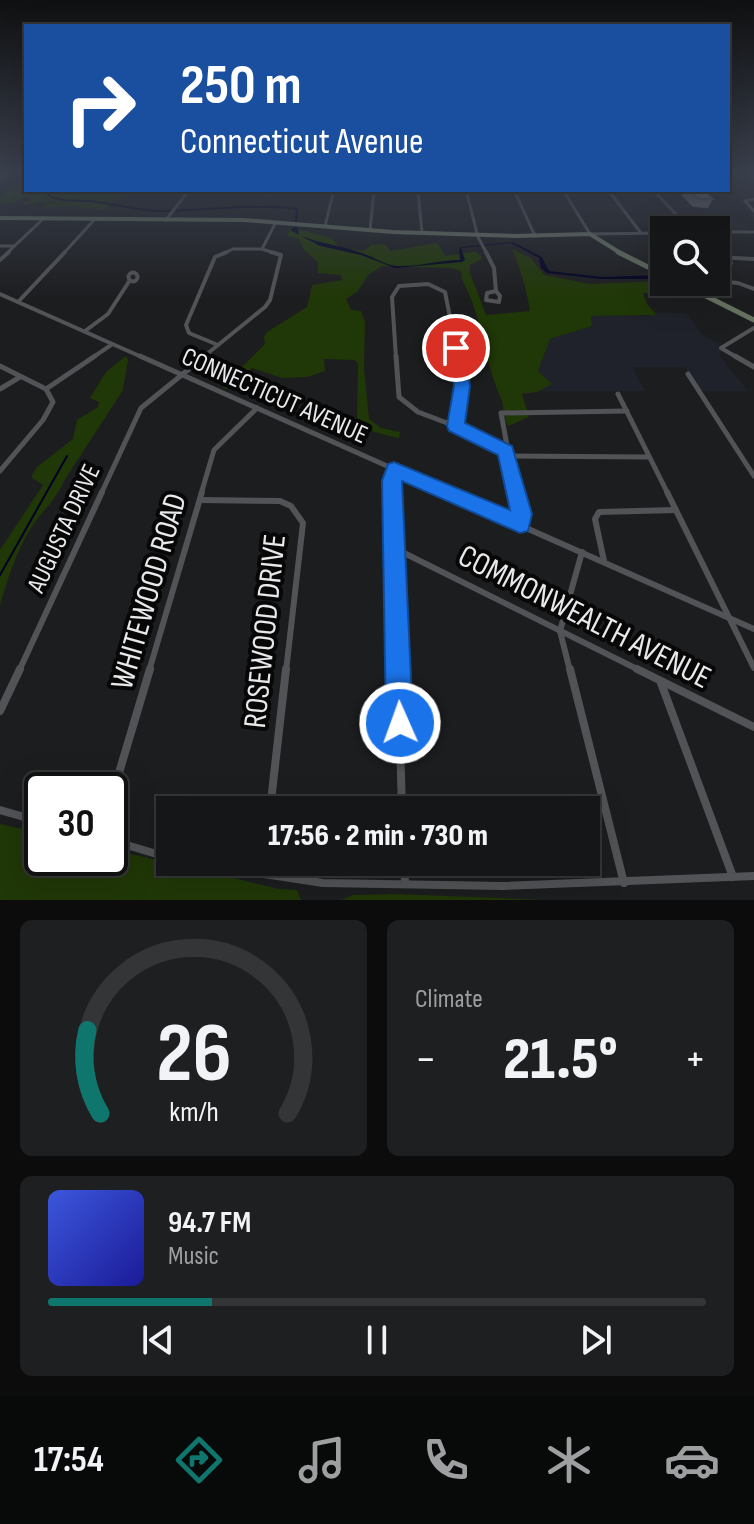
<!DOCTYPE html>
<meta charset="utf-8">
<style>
body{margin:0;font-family:"Sofia Sans Condensed",sans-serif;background:#1e1f20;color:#f1f3f6;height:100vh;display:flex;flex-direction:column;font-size:30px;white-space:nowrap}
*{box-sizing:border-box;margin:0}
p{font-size:26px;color:#9d9fa1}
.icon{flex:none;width:44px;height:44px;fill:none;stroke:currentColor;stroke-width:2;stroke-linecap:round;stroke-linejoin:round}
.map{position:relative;height:900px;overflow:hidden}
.side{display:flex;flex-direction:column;gap:20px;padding:20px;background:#0c0c0d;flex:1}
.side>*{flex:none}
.guide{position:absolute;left:24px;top:24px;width:706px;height:168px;border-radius:0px;box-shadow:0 8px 32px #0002,0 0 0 2px #343536;background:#1a4fa0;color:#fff;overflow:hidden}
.fabs{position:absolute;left:650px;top:216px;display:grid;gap:16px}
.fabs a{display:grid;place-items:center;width:80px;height:80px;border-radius:0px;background:#151617;box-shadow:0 8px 32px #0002,0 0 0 2px #343536;font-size:40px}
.speed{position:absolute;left:24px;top:772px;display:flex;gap:16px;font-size:40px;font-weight:700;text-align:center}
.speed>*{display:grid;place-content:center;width:104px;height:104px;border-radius:50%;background:#151617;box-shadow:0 8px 32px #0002,0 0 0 2px #343536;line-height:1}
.speed .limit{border:4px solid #111;border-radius:12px;background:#fff;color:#111}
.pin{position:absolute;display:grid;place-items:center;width:68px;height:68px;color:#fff;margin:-34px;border:4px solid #fff;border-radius:50%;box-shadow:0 2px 8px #0007}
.me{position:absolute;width:88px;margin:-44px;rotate:358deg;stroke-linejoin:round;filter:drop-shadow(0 0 6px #0008)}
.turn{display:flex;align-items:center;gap:28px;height:168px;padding:0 24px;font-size:36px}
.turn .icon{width:104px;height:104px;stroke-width:2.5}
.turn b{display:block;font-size:56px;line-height:68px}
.big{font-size:60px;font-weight:800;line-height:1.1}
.side .tile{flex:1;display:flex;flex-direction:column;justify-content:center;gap:12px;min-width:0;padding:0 28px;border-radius:12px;background:#1e1f20}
.side .dial{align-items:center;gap:0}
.dial svg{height:208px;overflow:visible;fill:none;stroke:#343536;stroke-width:7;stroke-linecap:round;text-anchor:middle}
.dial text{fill:#f1f3f6;stroke:none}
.song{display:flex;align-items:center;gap:24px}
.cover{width:96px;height:96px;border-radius:12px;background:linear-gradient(135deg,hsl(230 70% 55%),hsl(240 70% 35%))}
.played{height:8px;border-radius:4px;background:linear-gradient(90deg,#0f766e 25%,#343536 25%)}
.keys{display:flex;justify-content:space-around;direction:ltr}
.heat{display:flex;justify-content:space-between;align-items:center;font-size:44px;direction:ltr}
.side .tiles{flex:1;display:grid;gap:20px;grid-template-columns:1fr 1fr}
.tile:last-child{grid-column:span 2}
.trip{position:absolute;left:156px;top:796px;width:444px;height:80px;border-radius:0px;background:#151617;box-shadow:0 8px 32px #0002,0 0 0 2px #343536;font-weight:800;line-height:80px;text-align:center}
.tab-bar{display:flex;height:128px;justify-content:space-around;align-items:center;background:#080909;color:#9d9fa1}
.tab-bar .icon{width:56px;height:56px}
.tab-bar .active{color:#0f766e}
.tab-bar b{font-size:36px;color:#f1f3f6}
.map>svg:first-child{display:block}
</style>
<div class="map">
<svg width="754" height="900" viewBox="0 0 754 900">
<rect width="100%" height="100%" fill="#1c1d1f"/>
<g fill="#1f222a">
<path d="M656,190h47l46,40h-54z"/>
<path d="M657,313h29l17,22 15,8 4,9 -3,3 29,36h-47l-16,-24h-53l13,24h-107l14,-8 -14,-11 3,-15 9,-18 42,-13 -1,-10h55z"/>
</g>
<g fill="#203707">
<path d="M26,178v12h102l-24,20 -31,-4 -30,2 4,-6 -26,3 9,-6 -1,-2 -28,8 -1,-8z"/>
<path d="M290,227l41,11 8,9 24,4 9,-6 12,-1 7,7 46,-8 8,13 31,-4 7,6 -13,7v8l16,42 44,-4c-3,-21 -10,-43 -18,-62l19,9 13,17 46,9 74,-3 6,2 -3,6 6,7 -30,-3 4,11 10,11 -66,1 1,10 -42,13 -12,32 14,13 -15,8 -15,2 7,23 -21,9c-6,-11 -3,-19 -8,-30 -17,-38 -17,-80 -39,-118l1,-6 -10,-4 -70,-2 -14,9 -10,16 -12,8 5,11 10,1 4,11 -1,46 5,51 12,9 19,4 -1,6c-4,0 -39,-10 -42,-12l1,-63 -4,-3 -30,-1 1,12 -18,6 -25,1 -30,-10 -25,21 -5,-2 43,-43 -1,-7 3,-5 40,-25 5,-22 30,-5 -1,-5 -23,-2v-11l-14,-12 -5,-11 -12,-3z"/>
<path d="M126,356l2,4 -5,30 -59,91c-8,19 -22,30 -33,47 -15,24 -23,50 -31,77v-55l43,-65 -12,-8 6,-10 36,-28 4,-19 21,-13 1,-5 -9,-4 16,-26z"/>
<path d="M0,824l42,9v25h68v-9l169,40 18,1 4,10h-301z"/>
<path d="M397,894l147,6h-203l12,-5z"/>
</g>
<path fill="#010123" d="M294,227l4,1 1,7c22,9 46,11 68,20 10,4 19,10 30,11 21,1 42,-6 63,-6l-1,-10 2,-3 52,-5 29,15 7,14 53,6 62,-2v4h-63l-54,-6 -6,-5 -2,-10 -28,-15 -50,5 4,12 -3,2 -67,6 -34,-13 -41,-9 -30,-16z"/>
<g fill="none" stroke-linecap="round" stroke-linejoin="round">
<g stroke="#010123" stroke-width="2">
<path d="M48,190v5c14,8 26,5 41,6 24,2 48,10 73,10 46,0 90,-8 135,-2l-1,12"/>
<path d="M0,575l67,-119"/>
</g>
<g stroke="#515356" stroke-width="3">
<path d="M0,179l9,-6"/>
<path d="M253,190l18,3 18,-3"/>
<path d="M418,190l4,43"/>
<path d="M466,190l12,47 9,17"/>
<path d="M514,190l21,46"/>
<path d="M608,190l33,43"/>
<path d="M653,190l38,40"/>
<path d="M754,199l-9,2 9,10"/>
<path d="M166,220l23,-30"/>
<path d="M276,222l-14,27 15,5"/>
<path d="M325,226l9,-36"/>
<path d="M370,230l4,-40"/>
<path d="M0,246h14"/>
<path d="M6,254l38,-36"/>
<path d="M63,254l32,-35"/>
<path d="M222,254l11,-5h29"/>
</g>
<g stroke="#515356" stroke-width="4">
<path d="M486,252l8,16 2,23"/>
<path d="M716,257l38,2"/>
<path d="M0,260l9,-8"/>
<path d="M716,262l15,1 -2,-5"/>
<circle cx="133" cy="277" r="4.5"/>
<path d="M716,281l22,2 16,6"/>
<path d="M496,291l4,5 -1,6 -13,-2 1,-7z"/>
<path d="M696,291l17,-9"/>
<path d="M0,294l144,64"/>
<path d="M18,302l47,-50"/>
<path d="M85,331l23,-17 22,-34"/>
<path d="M218,345l-29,-12 -3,-8 29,-68 12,-5"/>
<path d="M92,358l19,-13"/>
<path d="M202,358l63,-51 5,-7 11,-45 -10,-3"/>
<path d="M396,358l-4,-61 7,-11 29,-2 17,8 13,66"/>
<path d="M738,358l-17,-10 33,-20"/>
</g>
<g stroke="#515356" stroke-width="5">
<path d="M140,356l310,138"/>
<path d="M396,356l3,41 19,15 37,14"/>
<path d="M735,356l19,11"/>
<path d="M0,366l46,23 7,13 -10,18 -43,51"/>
<path d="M688,374l66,102"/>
<path d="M0,389l20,-12"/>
<path d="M46,389l49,-33"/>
<path d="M618,394l50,100"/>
<path d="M455,426l51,25"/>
<path d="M455,426l7,-46 -5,-24"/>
<path d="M508,456l141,1"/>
<path d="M101,494l40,-86 64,-52"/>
<path d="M201,494l13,-44 43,-42"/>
<path d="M392,494l2,-25"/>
<path d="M516,494l-15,-81 126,-2"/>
</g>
<g stroke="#515356" stroke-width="6">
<path d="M392,492l6,179"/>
<path d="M445,492l309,137"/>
<path d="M516,492l4,32"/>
<path d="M667,492l87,176"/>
<path d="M200,500l80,1 11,5 12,17 -17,148"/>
<path d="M394,548l247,123"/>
<path d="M604,561l-9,-42 4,-7 77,-2"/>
<path d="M19,671l83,-179"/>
<path d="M149,671l53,-179"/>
<path d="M570,671l-10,-40 22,-79"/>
</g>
<g stroke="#515356" stroke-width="8">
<path d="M398,669l4,141"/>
<path d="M570,669l54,214"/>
<path d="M637,669l117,58"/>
<path d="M661,683l72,194"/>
<path d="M0,711l20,-42"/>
<path d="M110,803l40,-134"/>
<path d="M0,810l42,12"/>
<path d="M270,810l16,-141"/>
<path d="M110,840l60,18"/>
<path d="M185,862l138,21 180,3 251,-10"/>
<path d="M404,862l1,21"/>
<path d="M263,873l1,-11"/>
</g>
<g stroke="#515356" stroke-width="3">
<path d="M563,190l27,44 74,-1"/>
<path d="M716,232h38"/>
</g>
<path stroke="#667261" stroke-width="4" d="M0,218l244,2 149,12 122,4 75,-2 32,20"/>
<g stroke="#667261" stroke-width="5">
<path d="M618,252l46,23"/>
<path d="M678,282l76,38"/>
</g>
</g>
<path fill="#757679" d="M685,190h18l10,9 -5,9 -15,-1 -11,-11z"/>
<path fill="#88898d" stroke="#5f6063" stroke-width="2" d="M688,190h15l10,9h-15z"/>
<linearGradient id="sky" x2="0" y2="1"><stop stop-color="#0f1011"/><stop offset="0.58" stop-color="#3a404d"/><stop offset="1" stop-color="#3a404d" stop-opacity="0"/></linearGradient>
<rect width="754" height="299" fill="url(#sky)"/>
<path fill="#1a73e8" stroke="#114b97" stroke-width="2" d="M456,343l8,5 6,38 -5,37 47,23 20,68 -4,17 -8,2 -118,-52 11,242 -4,9 -9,4 -10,-4 -4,-9 -4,-242 6,-17 6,-2 116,48 -12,-55 -49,-24 -2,-5 7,-40 -5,-38z"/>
<g text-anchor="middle" stroke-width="8" stroke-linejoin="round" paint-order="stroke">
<g font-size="26" fill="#e8e9eb" stroke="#070708">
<text transform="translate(275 395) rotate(24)" y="9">CONNECTICUT AVENUE</text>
<text transform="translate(63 528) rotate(-65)" y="9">AUGUSTA DRIVE</text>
</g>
<g font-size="32" fill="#e8e9eb" stroke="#070708">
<text transform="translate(148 591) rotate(-74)" y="11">WHITEWOOD ROAD</text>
<text transform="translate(585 616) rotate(27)" y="11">COMMONWEALTH AVENUE</text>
<text transform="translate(264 631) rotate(-84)" y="11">ROSEWOOD DRIVE</text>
</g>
</g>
</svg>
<div class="fabs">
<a><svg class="icon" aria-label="search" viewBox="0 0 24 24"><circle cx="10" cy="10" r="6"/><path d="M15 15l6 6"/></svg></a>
</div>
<div class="speed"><div class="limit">30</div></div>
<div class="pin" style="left:456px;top:348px;background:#d93025"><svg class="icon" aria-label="arrive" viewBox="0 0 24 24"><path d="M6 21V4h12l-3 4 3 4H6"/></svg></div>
<svg class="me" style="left:400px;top:723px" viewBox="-20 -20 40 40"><circle r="17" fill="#1a73e8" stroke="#fff" stroke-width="3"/><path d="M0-11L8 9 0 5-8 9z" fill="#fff"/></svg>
<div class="trip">17:56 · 2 min · 730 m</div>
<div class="guide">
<div class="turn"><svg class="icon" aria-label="right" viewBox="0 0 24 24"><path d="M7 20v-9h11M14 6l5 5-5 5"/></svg><div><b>250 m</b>Connecticut Avenue</div></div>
</div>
</div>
<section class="side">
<div class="tiles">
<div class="tile dial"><svg viewBox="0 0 100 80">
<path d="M14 69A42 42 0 1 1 86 69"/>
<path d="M14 69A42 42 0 0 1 9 37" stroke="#0f766e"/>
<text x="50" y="56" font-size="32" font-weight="700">26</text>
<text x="50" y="72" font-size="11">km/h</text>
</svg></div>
<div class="tile"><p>Climate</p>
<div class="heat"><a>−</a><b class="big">21.5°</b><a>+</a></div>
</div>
<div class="tile">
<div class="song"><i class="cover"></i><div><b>94.7 FM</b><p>Music</p></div></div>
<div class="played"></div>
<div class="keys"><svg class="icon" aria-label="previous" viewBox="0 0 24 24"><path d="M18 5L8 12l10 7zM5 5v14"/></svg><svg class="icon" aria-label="pause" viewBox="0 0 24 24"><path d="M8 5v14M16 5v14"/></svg><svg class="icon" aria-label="next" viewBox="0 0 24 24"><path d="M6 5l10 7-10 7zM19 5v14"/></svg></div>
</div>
</div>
</section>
<nav class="tab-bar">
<b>17:54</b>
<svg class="icon active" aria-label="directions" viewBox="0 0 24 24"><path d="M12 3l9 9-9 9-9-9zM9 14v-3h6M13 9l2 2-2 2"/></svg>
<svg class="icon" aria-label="music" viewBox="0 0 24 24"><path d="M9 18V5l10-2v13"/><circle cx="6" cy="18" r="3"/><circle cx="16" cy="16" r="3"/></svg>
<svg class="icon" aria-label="phone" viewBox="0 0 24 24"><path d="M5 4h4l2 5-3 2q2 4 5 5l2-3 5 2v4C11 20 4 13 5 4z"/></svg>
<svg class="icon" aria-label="climate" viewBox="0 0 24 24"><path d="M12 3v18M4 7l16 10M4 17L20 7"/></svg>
<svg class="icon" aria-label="car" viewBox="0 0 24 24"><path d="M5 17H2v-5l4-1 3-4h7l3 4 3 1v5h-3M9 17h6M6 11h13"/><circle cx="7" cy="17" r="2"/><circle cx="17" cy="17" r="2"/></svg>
</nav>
